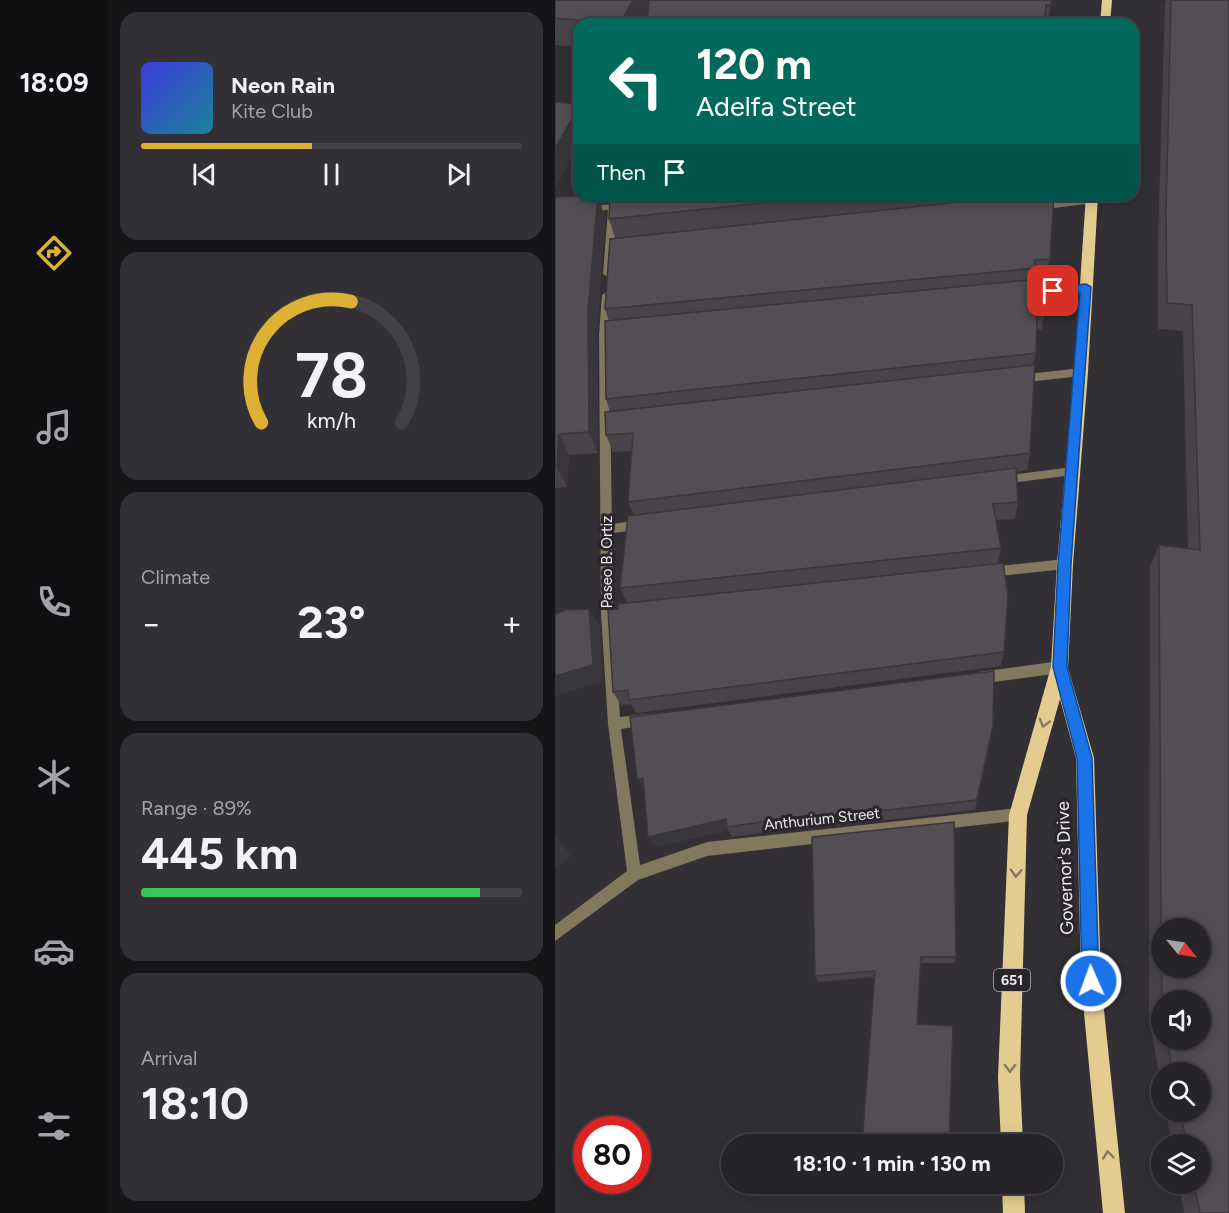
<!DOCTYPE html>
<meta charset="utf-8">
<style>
body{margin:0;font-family:Figtree,sans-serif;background:#323034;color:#f1f3f6;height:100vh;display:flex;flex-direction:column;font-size:22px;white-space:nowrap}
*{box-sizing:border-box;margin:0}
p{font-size:20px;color:#a4a4a8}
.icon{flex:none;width:33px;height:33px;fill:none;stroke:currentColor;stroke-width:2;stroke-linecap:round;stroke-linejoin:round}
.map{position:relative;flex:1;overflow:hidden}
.drawer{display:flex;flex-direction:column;gap:12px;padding:12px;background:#151416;width:447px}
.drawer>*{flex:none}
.guide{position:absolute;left:18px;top:18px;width:566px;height:183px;border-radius:18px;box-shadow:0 3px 15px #0003,0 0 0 2px #424145;background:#00695c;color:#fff;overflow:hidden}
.needle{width:39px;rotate:120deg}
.tools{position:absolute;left:596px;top:918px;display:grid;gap:12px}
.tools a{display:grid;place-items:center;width:60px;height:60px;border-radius:50%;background:#262428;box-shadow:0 3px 15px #0003,0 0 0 2px #424145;font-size:30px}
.speed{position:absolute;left:18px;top:1116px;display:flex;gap:12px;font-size:30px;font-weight:700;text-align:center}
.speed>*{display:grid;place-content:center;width:78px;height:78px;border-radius:50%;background:#262428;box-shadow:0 3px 15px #0003,0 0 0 2px #424145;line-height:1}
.speed .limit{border:9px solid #d22;background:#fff;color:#111}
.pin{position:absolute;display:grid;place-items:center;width:51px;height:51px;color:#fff;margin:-26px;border-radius:12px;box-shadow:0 3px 9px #0006}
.me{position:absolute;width:66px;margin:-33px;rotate:358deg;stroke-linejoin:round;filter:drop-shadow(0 0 4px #0008)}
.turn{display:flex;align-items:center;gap:21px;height:126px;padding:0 24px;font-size:27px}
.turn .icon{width:78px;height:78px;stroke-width:2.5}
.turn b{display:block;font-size:42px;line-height:51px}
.then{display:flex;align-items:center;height:57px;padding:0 24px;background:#0003;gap:12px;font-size:22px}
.big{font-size:45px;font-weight:700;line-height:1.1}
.drawer .card{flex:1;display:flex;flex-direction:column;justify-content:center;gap:9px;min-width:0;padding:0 21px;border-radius:18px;background:#323034}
.drawer .dial{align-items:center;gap:0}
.dial svg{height:156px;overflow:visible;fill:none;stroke:#424145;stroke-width:7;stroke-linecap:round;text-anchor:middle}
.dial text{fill:#f1f3f6;stroke:none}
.song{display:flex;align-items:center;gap:18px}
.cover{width:72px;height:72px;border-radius:9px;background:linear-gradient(135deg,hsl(240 70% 55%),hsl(190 70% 35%))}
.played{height:6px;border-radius:3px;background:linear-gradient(90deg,#ddb133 45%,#424145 45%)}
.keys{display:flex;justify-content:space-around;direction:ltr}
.heat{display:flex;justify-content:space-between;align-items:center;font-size:33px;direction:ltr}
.charge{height:9px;border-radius:4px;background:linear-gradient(90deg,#34c759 89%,#424145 0)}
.trip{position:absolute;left:166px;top:1134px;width:342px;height:60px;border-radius:30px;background:#262428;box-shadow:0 3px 15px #0003,0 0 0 2px #424145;font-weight:700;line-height:60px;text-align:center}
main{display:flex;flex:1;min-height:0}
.dock{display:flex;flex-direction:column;width:108px;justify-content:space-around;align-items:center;background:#0f0e10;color:#a4a4a8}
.dock .icon{width:42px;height:42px}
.dock .active{color:#ddb133}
.dock b{font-size:27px;color:#f1f3f6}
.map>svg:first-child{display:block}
</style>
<main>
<nav class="dock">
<b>18:09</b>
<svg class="icon active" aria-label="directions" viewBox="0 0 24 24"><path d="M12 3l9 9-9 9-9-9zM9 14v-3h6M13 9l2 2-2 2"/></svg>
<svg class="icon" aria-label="music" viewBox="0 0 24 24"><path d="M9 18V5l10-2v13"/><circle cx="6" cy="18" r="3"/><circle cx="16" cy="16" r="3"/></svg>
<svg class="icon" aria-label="phone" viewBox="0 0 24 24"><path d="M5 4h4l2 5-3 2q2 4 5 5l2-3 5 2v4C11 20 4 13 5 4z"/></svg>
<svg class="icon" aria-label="climate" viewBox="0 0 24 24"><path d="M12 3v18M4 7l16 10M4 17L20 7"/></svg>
<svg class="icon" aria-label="car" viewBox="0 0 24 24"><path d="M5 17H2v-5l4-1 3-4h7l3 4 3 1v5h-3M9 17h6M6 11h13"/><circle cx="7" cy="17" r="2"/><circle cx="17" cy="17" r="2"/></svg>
<svg class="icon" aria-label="filters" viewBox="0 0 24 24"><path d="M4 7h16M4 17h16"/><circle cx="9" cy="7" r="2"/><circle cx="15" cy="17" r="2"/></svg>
</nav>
<section class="drawer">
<div class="card">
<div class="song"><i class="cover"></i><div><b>Neon Rain</b><p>Kite Club</p></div></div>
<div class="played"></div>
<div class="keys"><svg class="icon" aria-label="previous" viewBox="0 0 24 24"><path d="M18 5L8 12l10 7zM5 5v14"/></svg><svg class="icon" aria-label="pause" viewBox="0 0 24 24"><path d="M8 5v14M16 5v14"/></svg><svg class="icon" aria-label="next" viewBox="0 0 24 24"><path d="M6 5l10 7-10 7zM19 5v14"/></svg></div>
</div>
<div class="card dial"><svg viewBox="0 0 100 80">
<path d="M14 69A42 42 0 1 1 86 69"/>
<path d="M14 69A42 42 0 0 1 60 7" stroke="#ddb133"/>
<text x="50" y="56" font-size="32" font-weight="700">78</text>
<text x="50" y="72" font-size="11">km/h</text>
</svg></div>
<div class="card"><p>Climate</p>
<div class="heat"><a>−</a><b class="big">23°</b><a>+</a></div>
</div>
<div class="card"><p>Range · 89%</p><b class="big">445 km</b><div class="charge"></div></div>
<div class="card"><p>Arrival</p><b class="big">18:10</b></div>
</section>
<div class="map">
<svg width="674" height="1213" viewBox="0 0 674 1213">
<rect width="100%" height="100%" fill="#333035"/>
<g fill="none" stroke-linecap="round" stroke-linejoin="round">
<g fill="#82785e" fill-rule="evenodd">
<path d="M537,198l3,1v4l-58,7 -4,-3 4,-3z"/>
<path d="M58,204l4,3 -4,67 -5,3 -5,-3 5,-64 -53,5v-6z"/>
<path d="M531,284l3,1v4l-62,7 -5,-3 5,-3z"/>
<path d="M52,292l5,3 -3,39 3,190 29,-4 6,5 -6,5 -29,3 1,80 7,104 26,-3 5,2 1,4 -1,4 -30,5 19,136 67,-23 311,-34 5,2 2,5 -2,5 -316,36 -69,24 -83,61v-16l72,-54 -19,-147 -7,-111 -2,-279 3,-39z"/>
<path d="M526,368l5,4 -5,4 -62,7 -5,-4 5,-4z"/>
<path d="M518,467l5,4 -5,4 -72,9 -6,-4 6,-4z"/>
<path d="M510,559l4,2 2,3 -2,3 -4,2 -75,8 -4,-1 -2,-4 2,-4 4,-1z"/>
<path d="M505,661l4,2 2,4 -2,4 -4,2 -81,11 -4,-2 -2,-4 2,-4 4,-2z"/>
</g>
<g fill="#e4cc90" fill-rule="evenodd">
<path d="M547,0h10l-2,24h-10z"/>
<path d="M531,195h12l-10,177 -15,192 -5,104 26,90 7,223 24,232h-22l-22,-232 -5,-223 -16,-59 -33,116 -7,262 3,67h-22l-3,-67 11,-262 42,-148 6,-103 17,-192z"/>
<path d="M447,1184h22l1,29h-22z"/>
</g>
</g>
<g fill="#474348" fill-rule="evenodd">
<path d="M0,0h496l-3,24h-401l1,-12 -6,12h-63v23l-24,-2z"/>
<path d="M611,0h63v1213h-45l-5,-29h21v-40h-28l-6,-32h34v-40h-39v12l-12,-66 1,-451 9,-22 29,3 -5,-217 -25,-2v-91l7,-234zM606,928l39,40h-39zM606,1000h39v40h-39z"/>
<path d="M55,195h444l-4,64 -4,19 -12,1 11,32 -3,18 -5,1 -1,23 -3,13 -3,87 -3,17 -10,2 1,30 -3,17 -19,1 5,28 -3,15 6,89 -3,14 -365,47 -5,-9 -10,1 -8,-13 5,-83 9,-6 -7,-15 14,-73 -6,-13 3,-51 -18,1 -7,-17 4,-23 -4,-13 3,-78 -4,-12 10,-71 -6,-19z"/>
<path d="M0,197l50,21 -8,116 1,119 -29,2 -2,32 -12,1z"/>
<path d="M89,788l333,12 -2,10 -168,19v-3l-75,11 -4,-7 -72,17z"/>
<path d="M257,837l144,120 -2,6h-34l-3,61 32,120 -74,-167 -57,5 -3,-6z"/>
</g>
<g fill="#39373b">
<path d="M78,0h21l-12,24h-22z"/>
<path d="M24,106v37l-24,46v-40z"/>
<path d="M43,195l7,23 -8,116 1,119 -9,-21 -1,-121z"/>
<path d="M4,434l10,21 -2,32 -10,-20z"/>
<path d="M34,609l11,17 3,55 -48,15v-20z"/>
<path d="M88,778l2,12 -8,-11z"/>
<path d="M171,819l1,8 1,3 -72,17 -8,-10z"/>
<path d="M0,834l16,22 -16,12z"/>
</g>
<g fill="#524e54" stroke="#39373b" stroke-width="1.5">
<path d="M0,0h78l-13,24 -65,-6z"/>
<path d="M94,0h402v5h-5l-2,19h-397z"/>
<path d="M616,0h58v1213h-29l-6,-29h6v-40h-13l-7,-32h20v-40h-27l-6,-32h33v-40h-38v-32h38v-40h-39l-2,-383 41,5 -8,-245 -25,-2 -1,-91z"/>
<path d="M0,102l24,2v2l-24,43z"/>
<path d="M33,195h10l-10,116 1,121 -30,2 -2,33h-2v-270z"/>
<path d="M55,195h229l-230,24z"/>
<path d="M470,195h29l-4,64 -16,1 2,8 -431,41 5,-70z"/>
<path d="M483,279l7,32 -8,1 -1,41 -430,46 -1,-78z"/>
<path d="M480,365l-5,88 -402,49 5,-69 -27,2 -1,-23z"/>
<path d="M461,468l2,34 -25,2 8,44 -381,40 8,-72z"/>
<path d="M448,563l5,32 -4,57 -375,48 -1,-10 -15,2 -5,-82 10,-1v-5z"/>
<path d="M34,609l4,56 -38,11v-62l11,-4z"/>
<path d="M439,671l-1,54 -16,75 -172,19 -1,-3 -77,11 -1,-8 -78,18 -5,-59 -6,1 -7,-62z"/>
<path d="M399,822l2,135h-35l-4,67 36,2 -4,118h-87l13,-173 -60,5 -3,-139z"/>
</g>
<defs><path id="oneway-chevron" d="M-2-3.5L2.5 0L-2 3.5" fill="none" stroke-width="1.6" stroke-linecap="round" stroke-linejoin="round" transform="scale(1.5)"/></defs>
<g stroke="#86795e">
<use href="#oneway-chevron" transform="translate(489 723) rotate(106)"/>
<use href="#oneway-chevron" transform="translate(461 873) rotate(92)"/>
<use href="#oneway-chevron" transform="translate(455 1068) rotate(91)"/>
<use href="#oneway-chevron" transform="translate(553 1155) rotate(-96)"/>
</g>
<path fill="#1a73e8" stroke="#114b97" stroke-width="1.5" d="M531,284l5,3 -20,277 -4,103 25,91 7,223 -2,6 -6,3 -6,-3 -3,-6 -5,-223 -24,-91 5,-103 22,-272 -27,2 -5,-3 5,-4z"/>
<g text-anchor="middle" stroke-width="6" stroke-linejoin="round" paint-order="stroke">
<rect fill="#29262b" stroke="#b3b0b4" stroke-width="1.5" x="439" y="969" width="36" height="22" rx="4.5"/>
<g font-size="14" font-weight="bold" fill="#eeebef">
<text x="457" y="985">651</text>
</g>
<g font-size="15" fill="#eeebef" stroke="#29262b">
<text transform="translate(52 562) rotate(-90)" y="5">Paseo B. Ortiz</text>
<text transform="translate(267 819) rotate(-6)" y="5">Anthurium Street</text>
</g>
<g font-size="18" fill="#eeebef" stroke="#29262b">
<text transform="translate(510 868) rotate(-92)" y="6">Governor's Drive</text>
</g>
</g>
</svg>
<div class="tools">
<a><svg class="needle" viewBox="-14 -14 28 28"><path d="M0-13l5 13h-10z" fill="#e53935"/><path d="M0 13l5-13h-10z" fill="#a4a4a8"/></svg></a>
<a><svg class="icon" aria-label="sound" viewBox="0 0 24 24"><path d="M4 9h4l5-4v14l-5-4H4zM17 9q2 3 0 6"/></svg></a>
<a><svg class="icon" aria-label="search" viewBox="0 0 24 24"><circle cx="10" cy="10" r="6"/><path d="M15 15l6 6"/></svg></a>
<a><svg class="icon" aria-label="layers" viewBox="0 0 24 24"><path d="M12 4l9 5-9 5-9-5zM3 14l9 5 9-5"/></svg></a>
</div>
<div class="speed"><div class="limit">80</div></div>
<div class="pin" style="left:498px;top:291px;background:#d93025"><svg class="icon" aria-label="arrive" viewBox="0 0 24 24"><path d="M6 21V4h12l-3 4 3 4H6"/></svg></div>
<svg class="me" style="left:536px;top:981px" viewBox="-20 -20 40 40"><circle r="17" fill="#1a73e8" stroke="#fff" stroke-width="3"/><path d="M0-11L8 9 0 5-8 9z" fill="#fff"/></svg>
<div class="trip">18:10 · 1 min · 130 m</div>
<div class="guide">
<div class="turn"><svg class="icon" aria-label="left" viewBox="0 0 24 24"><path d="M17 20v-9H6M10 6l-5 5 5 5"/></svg><div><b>120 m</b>Adelfa Street</div></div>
<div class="then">Then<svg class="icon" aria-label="arrive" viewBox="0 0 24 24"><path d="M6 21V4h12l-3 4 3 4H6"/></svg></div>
</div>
</div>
</main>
